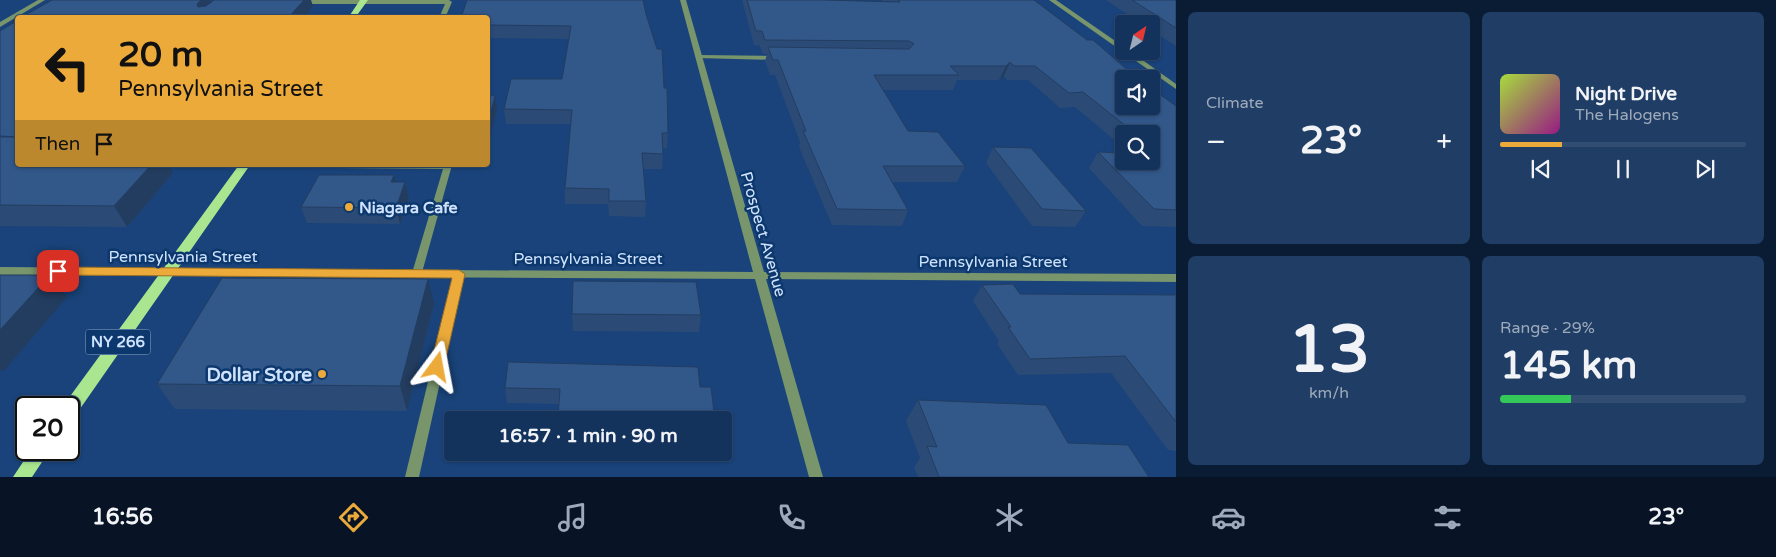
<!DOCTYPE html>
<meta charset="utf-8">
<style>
body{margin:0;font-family:"Varela Round",sans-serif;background:#203e65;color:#f1f3f6;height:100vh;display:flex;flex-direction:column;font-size:19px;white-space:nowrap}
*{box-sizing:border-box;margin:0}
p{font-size:16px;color:#9daabb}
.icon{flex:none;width:28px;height:28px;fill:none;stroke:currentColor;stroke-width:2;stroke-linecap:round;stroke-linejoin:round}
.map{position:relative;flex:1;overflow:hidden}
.sheet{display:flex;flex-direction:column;gap:12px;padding:12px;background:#0a1c33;width:600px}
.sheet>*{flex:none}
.top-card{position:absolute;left:15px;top:15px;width:475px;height:152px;border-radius:5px;box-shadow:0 1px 4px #0004,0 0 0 1px #324d72;background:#ebaa39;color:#111;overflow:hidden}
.needle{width:32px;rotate:35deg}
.buttons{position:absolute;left:1115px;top:15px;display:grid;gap:10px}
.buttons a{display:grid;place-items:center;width:45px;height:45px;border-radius:5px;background:#13325c;box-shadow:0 1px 4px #0004,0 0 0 1px #324d72;font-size:25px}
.speed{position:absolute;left:15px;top:396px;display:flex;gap:10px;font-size:25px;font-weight:700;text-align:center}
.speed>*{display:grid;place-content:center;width:65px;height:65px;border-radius:50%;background:#13325c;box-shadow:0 1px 4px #0004,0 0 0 1px #324d72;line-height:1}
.speed .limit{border:2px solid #111;border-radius:8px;background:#fff;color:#111}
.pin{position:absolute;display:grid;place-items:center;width:42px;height:42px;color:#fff;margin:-21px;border-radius:10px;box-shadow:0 2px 8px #0006}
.me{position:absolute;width:55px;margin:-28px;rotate:13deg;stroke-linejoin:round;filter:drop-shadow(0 0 4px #0008)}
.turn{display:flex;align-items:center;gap:18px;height:105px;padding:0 20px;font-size:22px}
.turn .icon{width:65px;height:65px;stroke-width:2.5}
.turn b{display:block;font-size:35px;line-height:42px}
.then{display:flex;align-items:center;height:48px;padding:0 20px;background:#0003;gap:10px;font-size:19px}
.big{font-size:38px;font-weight:800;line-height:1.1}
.sheet .card{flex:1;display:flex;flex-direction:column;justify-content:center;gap:8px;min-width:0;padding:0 18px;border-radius:8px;background:#203e65}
.sheet .dial{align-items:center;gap:0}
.dial b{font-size:65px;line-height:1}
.song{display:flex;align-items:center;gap:15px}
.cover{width:60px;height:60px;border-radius:8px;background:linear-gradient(135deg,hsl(80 70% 55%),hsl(310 70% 35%))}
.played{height:5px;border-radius:2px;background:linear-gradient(90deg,#ebaa39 25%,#324d72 25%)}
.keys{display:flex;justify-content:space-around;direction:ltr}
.heat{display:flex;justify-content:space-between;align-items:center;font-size:28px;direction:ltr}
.charge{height:8px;border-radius:4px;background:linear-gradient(90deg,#34c759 29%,#324d72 0)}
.sheet .tiles{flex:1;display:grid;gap:12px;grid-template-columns:repeat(2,1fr)}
.trip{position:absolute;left:444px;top:411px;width:288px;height:50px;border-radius:5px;background:#13325c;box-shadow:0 1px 4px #0004,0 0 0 1px #324d72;font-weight:800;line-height:50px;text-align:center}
.tabs{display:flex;height:80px;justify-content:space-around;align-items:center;background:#081425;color:#9daabb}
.tabs .icon{width:35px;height:35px}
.tabs .selected{color:#ebaa39}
.tabs b{font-size:22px;color:#f1f3f6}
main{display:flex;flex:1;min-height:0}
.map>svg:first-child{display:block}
</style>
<main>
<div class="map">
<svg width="1176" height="477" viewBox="0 0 1176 477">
<rect width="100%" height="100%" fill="#19437a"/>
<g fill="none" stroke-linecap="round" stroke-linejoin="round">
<g fill="#78956c" fill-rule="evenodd">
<path d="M449,0l3,2 -7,16h-6l6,-14h-145l-3,-2 3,-2z"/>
<path d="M699,55l79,1 3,2 -3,2 -81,-2 -1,-1z"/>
<path d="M335,165h117l-31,111h-8l-1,-3 31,-104 -104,-1z"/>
<path d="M459,270l4,1 1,3 -45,203h-14l49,-203 1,-3z"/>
</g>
<g fill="#78956c" fill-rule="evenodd">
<path d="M38,0h7l-45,27v-5z"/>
<path d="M680,0h6l78,272 412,2v8l-410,-3 57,198h-14l-54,-198 -755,-4v-8l753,5z"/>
<path d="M1049,0h7l68,47v4h6l46,33v5z"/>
</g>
<g fill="#a9e68f" fill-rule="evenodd">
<path d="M360,0h8l-13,18h-7z"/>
<path d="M239,165h11l-175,251 -6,2v-10h-6v-2z"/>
<path d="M31,450h19l-18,27h-19z"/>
</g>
</g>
<g fill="#2b4b76">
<path d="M643,0l25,133 -1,15h-4v6l-1,15h-19l3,32 -1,16 -36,-1 -1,-12h-43v-16l6,-64h-65l-2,-15 58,-30 7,-40 -81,-1v-20z"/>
<path d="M742,0h81l60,2 -1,-2h152l104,79 38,27v121l-34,-1 -53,-58 9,-16 53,9v-27h-27v14l-49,-41 -15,1 -32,-28h-21l-3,-4 -5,4h-42l-4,10h-70l25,41 57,35 -8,16h-65l16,28 -6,16 -70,-1 -33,-78 1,-5 -25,-67h-5l-5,-14 2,-7h-4l-4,-9h-5z"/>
<path d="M1106,0h70v46l-25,-16v-6h-9z"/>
<path d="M18,19v146l155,8 -46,54 -127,-1v-195l13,-7 -1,-2z"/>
<path d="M993,147l93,64 -11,16 -43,-1 -46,-63z"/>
<path d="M394,175l1,7h10l4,16 -9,26 -93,-1 -6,-16z"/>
<path d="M982,285l38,9 156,1v156l-8,-1 -57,-77 -93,2 -21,-31 2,-3 -26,-40z"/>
<path d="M434,304l-27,107 -232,-2 -18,-25z"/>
<path d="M572,314l129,1 -2,17 -126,-1z"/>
<path d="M700,387l15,33h-157l1,-16 -52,-1 -2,-15z"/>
<path d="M918,400l150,43 81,34h-231l-4,-10 6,-9 -14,-37z"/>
</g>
<g fill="#233d60">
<path d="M201,0h9l3,7 -11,10 -5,-13z"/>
<path d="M304,0h7l2,6 -9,12h-16z"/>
<path d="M1010,62l-6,14 -5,4 7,-14z"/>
<path d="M495,96l2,14 -8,30 -1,-17z"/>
<path d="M151,165h17l5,8 -46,54 -13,-21z"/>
<path d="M394,175l4,16 -7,-9z"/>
<path d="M405,182l4,16 -9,26 -4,-16z"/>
<path d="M50,275l17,22 -64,75 -3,-3v-39z"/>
<path d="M428,279l6,25 -27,107 -7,-25z"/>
</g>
<g fill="#325789" stroke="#233d60">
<path d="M52,0h149l-4,4 1,3 8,-1 8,-6h90l-16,18h-268z"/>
<path d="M467,0h176l3,14 11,35h5l2,39h3l1,45h-6l1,21 -21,-1 4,48h-37v-12l-44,-1 7,-78 -68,-1 7,-30h51l9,-53 -83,-1v-7h-27z"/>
<path d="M747,0h76l77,2 -2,-2h136l53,40h6l45,39h-14v27h27v-18l25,18v104l-22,-1 -56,-57 26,1v8h27v-7h10l-10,-8v-12h-15l-53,-42 -14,1 -34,-27h-21l-4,-4 -4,4h-56l9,9h-85l34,56 30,1 27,34h-82l25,44 -71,-1 -34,-78h3l-28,-71h-5l-5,-13 141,2 5,-5 -5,-3 -144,-1 -3,-9h-6z"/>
<path d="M1132,0h44v28z"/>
<path d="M18,19v118l-18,-1v-105l15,-9h-3z"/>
<path d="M488,95l7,1 -7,27z"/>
<path d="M0,137h18v28h133l-37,41 -114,-1z"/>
<path d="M993,147l38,1 55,63 -44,-2z"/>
<path d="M319,175h75l-3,7h14l-9,26 -95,-1z"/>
<path d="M0,275h50l-50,55z"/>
<path d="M222,278l206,1 -28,107 -243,-2z"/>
<path d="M573,281l123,1 5,33 -129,-1z"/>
<path d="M1013,284l7,10 156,1v127l-51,-66 -95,3 -22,-32h3l-29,-42z"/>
<path d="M508,362l190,5 2,20h11l4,33h-59l-98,-3 2,-28 -55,-1z"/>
<path d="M918,400l128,5 22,38 60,2 21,32h-210l-12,-31 10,1z"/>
</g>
<path fill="#ebaa39" stroke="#996e25" d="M58,267l401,3 6,4 -21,93 -2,4 -5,1 -5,-1 -2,-4 22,-89 -394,-3 -6,-4z"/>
<g fill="#ebaa39" stroke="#0d386d" stroke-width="2">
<circle cx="349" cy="207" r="5"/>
<circle cx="322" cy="374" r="5"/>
</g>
<g text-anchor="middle" stroke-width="5" stroke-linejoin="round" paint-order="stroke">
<rect fill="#0d386d" stroke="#96b0d2" stroke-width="1" x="85.5" y="329.5" width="65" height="25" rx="4"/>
<g font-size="15" font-weight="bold" fill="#d0e3fe">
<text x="118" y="347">NY 266</text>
</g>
<g font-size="16" font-weight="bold" fill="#d0e3fe" stroke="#0d386d" text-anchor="start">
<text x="359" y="213">Niagara Cafe</text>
</g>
<g font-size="16" fill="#d0e3fe" stroke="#0d386d">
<text transform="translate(764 234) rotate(74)" y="6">Prospect Avenue</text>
<text x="183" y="262">Pennsylvania Street</text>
<text x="588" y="264">Pennsylvania Street</text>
<text x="993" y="267">Pennsylvania Street</text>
</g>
<g font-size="19" font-weight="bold" fill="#d0e3fe" stroke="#0d386d" text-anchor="end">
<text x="312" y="381">Dollar Store</text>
</g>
</g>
</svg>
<div class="buttons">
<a><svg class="needle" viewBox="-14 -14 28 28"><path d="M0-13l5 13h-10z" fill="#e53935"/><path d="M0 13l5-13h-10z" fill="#9daabb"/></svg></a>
<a><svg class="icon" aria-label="sound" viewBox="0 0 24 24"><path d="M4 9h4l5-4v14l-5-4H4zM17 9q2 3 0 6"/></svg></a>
<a><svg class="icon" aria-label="search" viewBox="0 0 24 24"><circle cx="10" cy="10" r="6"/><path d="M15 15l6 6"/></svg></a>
</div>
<div class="speed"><div class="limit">20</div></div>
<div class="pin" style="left:58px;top:271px;background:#d93025"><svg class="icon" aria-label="arrive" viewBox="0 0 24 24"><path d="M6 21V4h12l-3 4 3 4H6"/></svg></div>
<svg class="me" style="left:437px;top:367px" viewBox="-20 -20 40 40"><path d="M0-17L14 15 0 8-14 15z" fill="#ebaa39" stroke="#fff" stroke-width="4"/></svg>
<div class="trip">16:57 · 1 min · 90 m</div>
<div class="top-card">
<div class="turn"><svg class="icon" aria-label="left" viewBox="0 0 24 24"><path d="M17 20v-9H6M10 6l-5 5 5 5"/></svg><div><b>20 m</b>Pennsylvania Street</div></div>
<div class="then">Then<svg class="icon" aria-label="arrive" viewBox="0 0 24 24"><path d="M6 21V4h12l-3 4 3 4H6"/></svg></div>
</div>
</div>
<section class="sheet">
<div class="tiles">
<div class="card"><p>Climate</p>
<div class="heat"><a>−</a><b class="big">23°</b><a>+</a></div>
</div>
<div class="card">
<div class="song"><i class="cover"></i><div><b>Night Drive</b><p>The Halogens</p></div></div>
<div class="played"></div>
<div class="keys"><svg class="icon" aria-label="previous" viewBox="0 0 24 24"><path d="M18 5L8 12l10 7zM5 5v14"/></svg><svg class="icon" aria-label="pause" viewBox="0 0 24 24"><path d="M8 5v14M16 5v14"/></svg><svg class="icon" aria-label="next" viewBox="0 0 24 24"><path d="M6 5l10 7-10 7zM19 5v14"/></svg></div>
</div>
<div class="card dial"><b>13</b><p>km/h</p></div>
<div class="card"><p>Range · 29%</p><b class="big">145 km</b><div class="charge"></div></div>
</div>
</section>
</main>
<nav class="tabs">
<b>16:56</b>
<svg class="icon selected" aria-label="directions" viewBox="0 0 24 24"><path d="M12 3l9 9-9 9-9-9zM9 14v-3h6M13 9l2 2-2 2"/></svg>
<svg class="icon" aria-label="music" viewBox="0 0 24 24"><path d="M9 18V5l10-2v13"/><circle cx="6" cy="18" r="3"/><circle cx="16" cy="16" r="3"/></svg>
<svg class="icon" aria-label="phone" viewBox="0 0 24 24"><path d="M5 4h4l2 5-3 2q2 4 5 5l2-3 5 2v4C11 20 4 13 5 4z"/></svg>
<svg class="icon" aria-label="climate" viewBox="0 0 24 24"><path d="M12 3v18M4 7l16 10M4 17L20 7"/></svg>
<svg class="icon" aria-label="car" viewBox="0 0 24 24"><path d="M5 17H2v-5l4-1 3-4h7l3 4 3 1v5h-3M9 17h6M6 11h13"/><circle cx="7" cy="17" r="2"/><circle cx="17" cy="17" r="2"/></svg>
<svg class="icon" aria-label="filters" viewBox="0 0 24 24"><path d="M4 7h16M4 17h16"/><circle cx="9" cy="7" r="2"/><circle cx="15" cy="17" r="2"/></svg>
<b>23°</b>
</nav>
